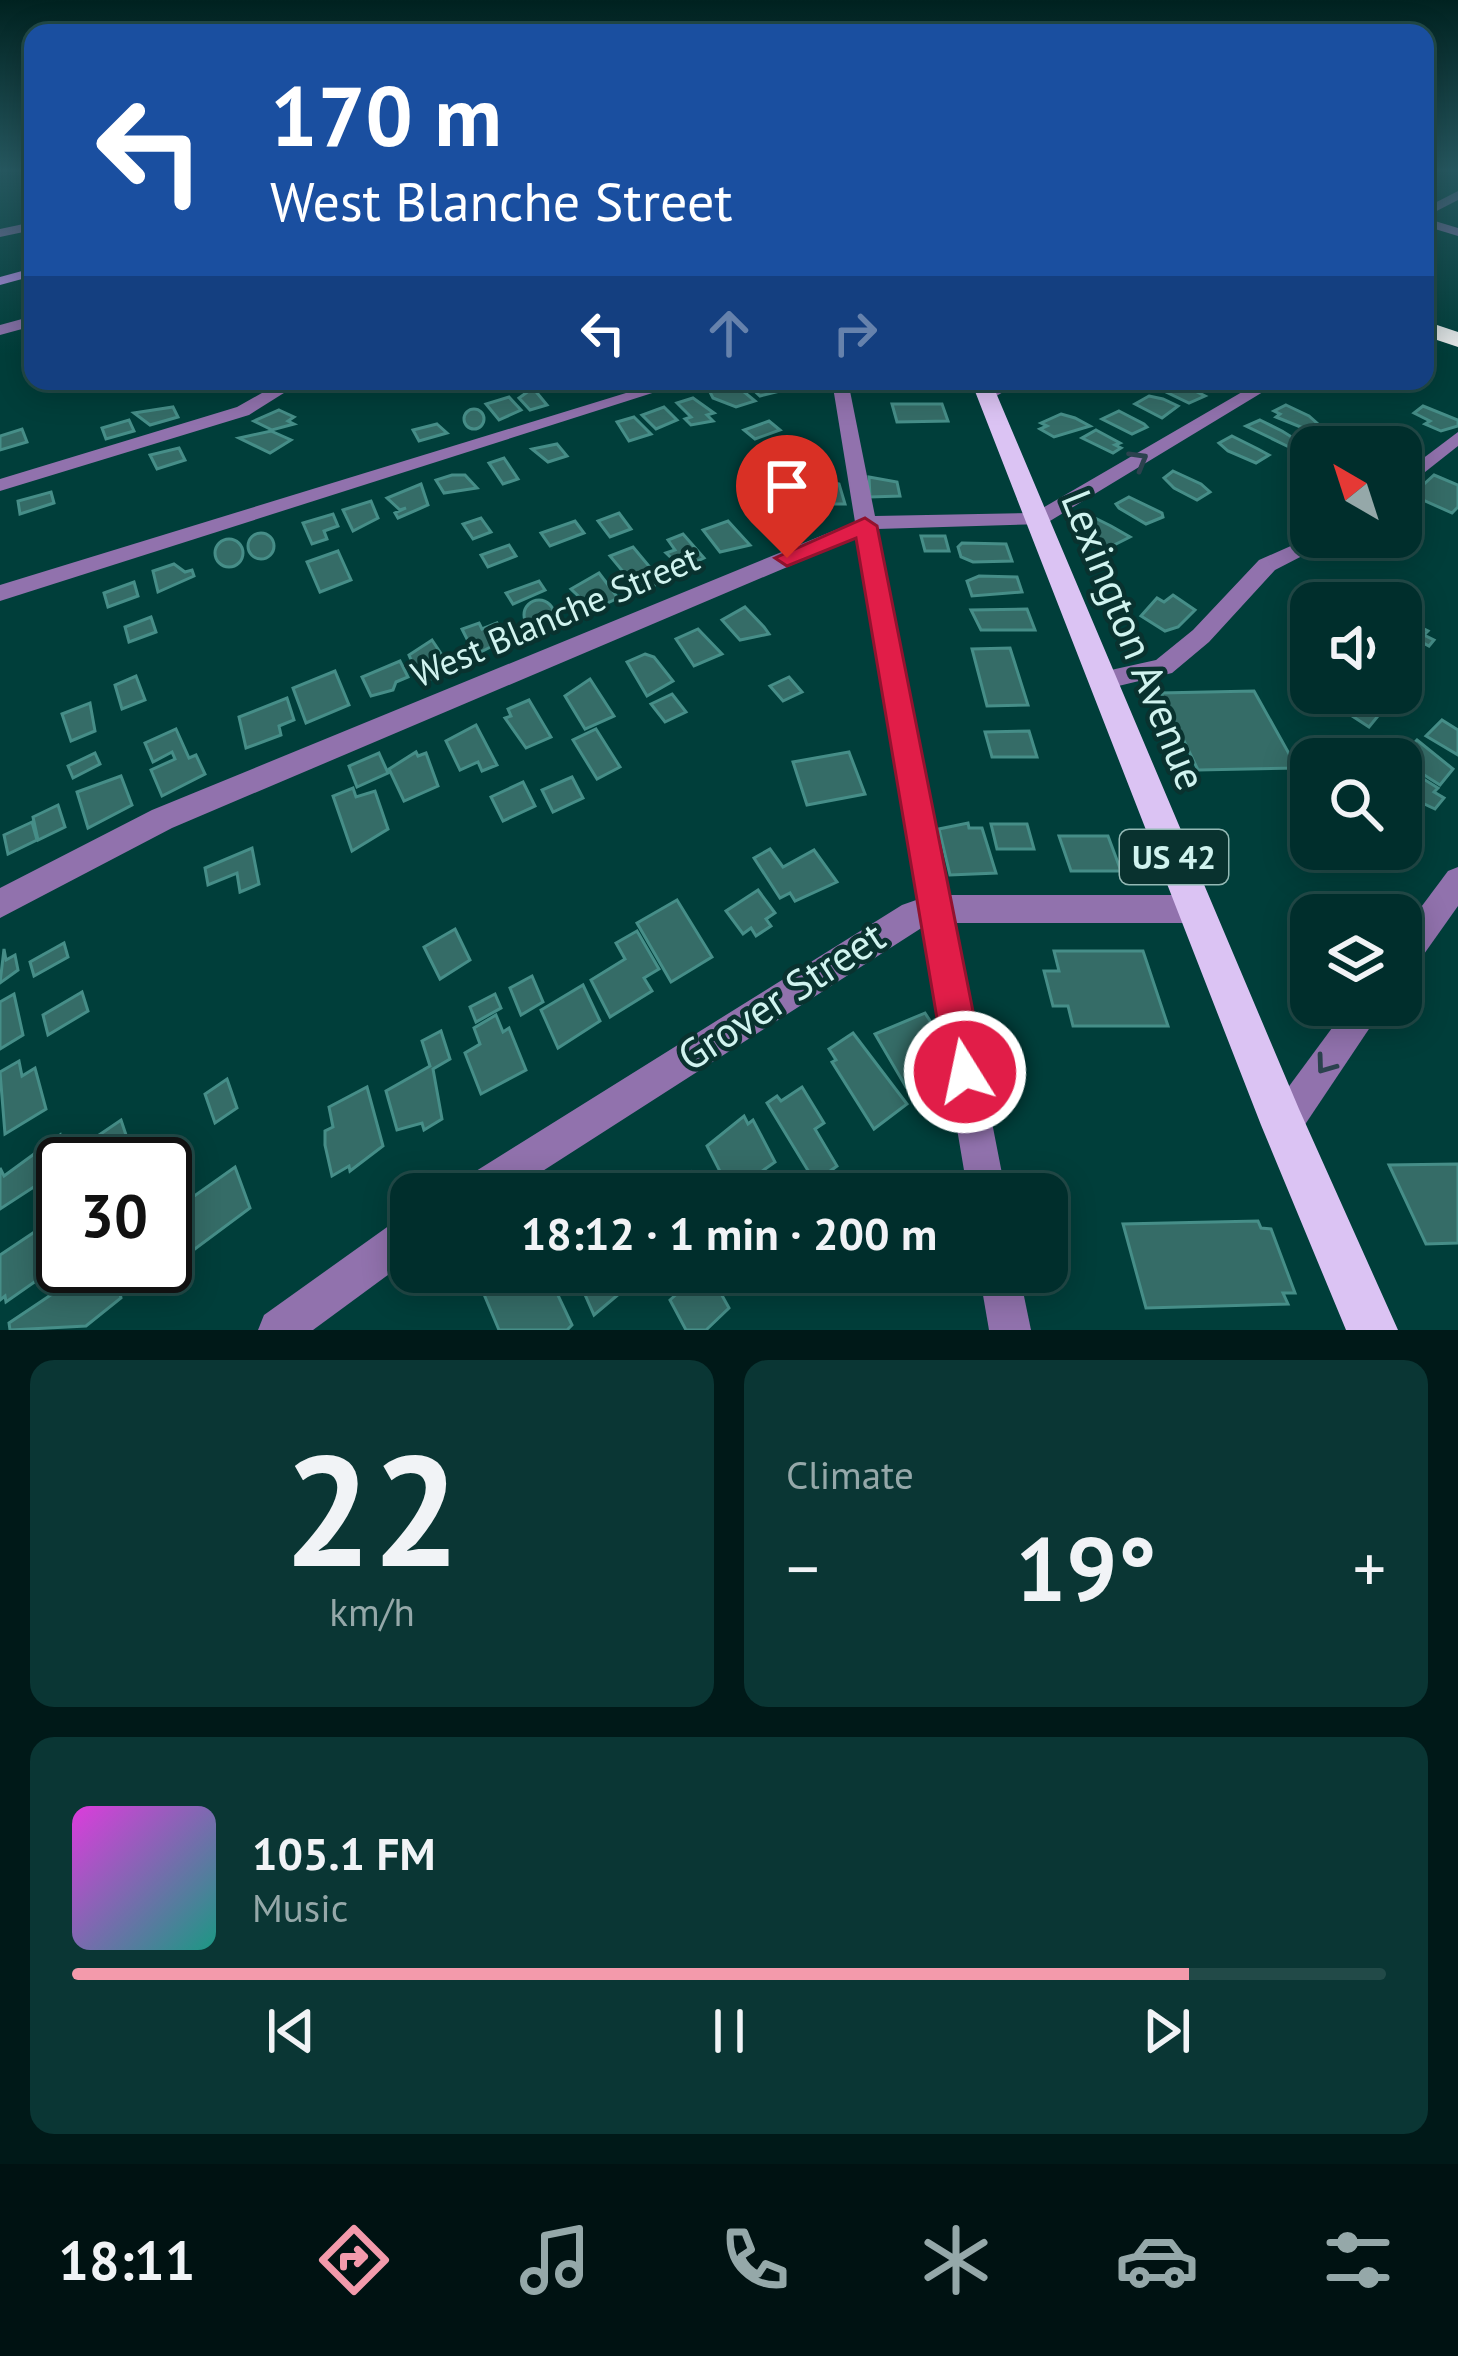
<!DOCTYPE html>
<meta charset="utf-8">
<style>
body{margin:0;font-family:"PT Sans",sans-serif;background:#0a3634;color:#f1f3f6;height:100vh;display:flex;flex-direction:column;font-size:45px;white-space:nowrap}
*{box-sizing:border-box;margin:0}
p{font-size:39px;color:#95a8a9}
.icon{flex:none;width:66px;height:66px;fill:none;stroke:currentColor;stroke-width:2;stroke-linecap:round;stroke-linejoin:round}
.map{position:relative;height:1330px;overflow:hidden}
.sheet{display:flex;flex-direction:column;gap:30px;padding:30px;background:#001918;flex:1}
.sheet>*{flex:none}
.guide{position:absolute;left:24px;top:24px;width:1410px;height:366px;border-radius:24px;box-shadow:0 6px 30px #0003,0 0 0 3px #224a48;background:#1a4fa0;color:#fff;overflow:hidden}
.needle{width:78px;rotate:321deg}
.tools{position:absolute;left:1290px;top:426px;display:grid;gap:24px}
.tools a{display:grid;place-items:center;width:132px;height:132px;border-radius:24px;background:#002e2c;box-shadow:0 6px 30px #0003,0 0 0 3px #224a48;font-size:60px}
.speed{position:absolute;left:36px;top:1137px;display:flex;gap:24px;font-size:60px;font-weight:700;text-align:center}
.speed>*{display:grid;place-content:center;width:156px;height:156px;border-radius:50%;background:#002e2c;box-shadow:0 6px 30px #0003,0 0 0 3px #224a48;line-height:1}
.speed .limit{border:6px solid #111;border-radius:18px;background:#fff;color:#111}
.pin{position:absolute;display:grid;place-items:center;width:102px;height:102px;color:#fff;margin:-123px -51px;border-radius:50% 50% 50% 0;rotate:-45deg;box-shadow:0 0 12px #0007}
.pin .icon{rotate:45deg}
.me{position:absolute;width:132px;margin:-66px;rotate:350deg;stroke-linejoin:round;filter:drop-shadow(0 0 9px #0008)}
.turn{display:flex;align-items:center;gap:42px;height:252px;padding:0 48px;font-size:54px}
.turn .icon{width:156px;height:156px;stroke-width:2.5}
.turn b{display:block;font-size:84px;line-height:102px}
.lanes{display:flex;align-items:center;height:114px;padding:0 48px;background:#0003;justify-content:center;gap:60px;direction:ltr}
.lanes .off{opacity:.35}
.big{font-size:90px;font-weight:700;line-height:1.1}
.sheet .card{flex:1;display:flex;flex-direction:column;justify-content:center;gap:18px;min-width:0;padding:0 42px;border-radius:24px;background:#0a3634}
.sheet .dial{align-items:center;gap:0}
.dial b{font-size:156px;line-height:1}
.song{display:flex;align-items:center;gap:36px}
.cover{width:144px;height:144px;border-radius:18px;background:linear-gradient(135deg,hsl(300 70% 55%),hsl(170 70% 35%))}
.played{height:12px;border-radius:6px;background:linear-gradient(90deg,#f39aab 85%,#224a48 85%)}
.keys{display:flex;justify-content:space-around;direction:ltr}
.heat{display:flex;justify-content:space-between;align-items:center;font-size:66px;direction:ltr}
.sheet .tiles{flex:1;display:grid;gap:30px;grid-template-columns:1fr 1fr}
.card:last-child{grid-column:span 2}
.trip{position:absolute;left:390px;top:1173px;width:678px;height:120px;border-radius:24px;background:#002e2c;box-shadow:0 6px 30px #0003,0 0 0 3px #224a48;font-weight:700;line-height:120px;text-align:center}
.tab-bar{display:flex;height:192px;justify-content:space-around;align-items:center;background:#001212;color:#95a8a9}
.tab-bar .icon{width:84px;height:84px}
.tab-bar .current{color:#f39aab}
.tab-bar b{font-size:54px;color:#f1f3f6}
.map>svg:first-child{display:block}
</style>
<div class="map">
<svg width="1458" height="1330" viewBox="0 0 1458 1330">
<rect width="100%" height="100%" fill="#003e3a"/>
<g fill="#356c67" stroke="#468e88" stroke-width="3">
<path d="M744,381h30l10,9 -24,6z"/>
<path d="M1181,384l24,12 -16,7 -23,-11z"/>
<path d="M730,385l13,6 12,10 -19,6 -23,-9 -3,-6z"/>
<path d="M533,388l14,17 -17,5 -11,-12z"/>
<path d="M1149,396l14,3 15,7 -16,12 -27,-14z"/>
<path d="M509,397l12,13 -22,10 -13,-16z"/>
<path d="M693,398l21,15 -7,2 6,6 -22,4 -6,-6 6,-2 -14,-14z"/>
<path d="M892,404h50l6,17 -51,1z"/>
<path d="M1286,405l23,11 9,8 -10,6 -32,-13 4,-3 -6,-3z"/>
<path d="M1423,406l35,14v6l-17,5 -16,-7 5,-3 -16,-8z"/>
<path d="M173,407l5,10 -28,8 -16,-12z"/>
<path d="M664,407l13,13 -21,9 -14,-14z"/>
<circle cx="474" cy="419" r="10"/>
<path d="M279,410l15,7 -6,4 6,3 -22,6 -18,-9z"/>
<path d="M1119,411l25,13 3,3 -15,7 -30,-15z"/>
<path d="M1061,414l14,4 15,8 -36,11 -14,-8 7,-3 -6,-3z"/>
<path d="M634,417l17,17 -22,7 -12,-19z"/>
<path d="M129,420l5,11 -28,8 -4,-11z"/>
<path d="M1260,420l22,11 21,13 -14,3 -43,-21z"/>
<path d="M769,421l11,9 -25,9 -11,-9z"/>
<path d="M437,424l10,9 -28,8 -6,-11z"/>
<path d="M22,429l5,13 -27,8v-14z"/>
<path d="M1096,430l24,13 -5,2 6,3 -8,5 -31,-15z"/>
<path d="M271,431l20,9 -21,13 -31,-15z"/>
<path d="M1232,436l26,13 11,6 -13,8 -28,-12 -9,-8z"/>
<path d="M557,444l10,12 -19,6 -16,-13z"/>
<path d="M179,448l6,12 -28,9 -7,-14z"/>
<path d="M504,458l14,21 -15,5 -14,-21z"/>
<path d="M1173,471l28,13 9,8 -13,8 -23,-12 -10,-10z"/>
<path d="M452,475h13l12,13 -33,5 -8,-13z"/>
<path d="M1434,475l24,10v22l-6,6 -40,-18z"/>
<path d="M869,477l28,5 3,14 -30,1z"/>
<path d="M824,480l15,4 6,20h-22l-13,-23z"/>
<path d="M421,484l7,21 -30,13 -3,-5 11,-5 -6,2 -13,-12z"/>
<path d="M51,492l3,11 -34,11 -2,-13z"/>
<path d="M796,495l9,5 17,14 -18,8 -13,-5 -13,-16z"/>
<path d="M1129,497l33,16 1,4 -17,7 -27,-16 -3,-4z"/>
<path d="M371,501l7,17 -25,13 -10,-21z"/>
<path d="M619,513l12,16 -21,8 -12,-16z"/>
<path d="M333,514l5,12 -14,5 3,8 -15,5 -9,-21z"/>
<path d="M1093,517l18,9 19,11 -22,11 -30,-22z"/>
<path d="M481,518l10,14 -18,7 -10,-15z"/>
<path d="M575,521l9,12 -34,13 -9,-13z"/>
<path d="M728,521l22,24 -30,7 -17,-22z"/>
<circle cx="261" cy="546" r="13"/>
<path d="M683,534l21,24 -22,10 -16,-15 9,-3 -7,-10z"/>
<path d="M921,536h24l4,15h-24z"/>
<circle cx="229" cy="553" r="14"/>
<path d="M962,543l44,1 6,17 -39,1 -12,-5 -3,-10z"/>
<path d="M509,545l7,11 -28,11 -7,-12z"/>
<path d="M633,547l25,30 2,6 -21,8 -29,-35z"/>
<path d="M338,551l13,29 -31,12 -13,-30z"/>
<path d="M174,564l11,8 7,-2 2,6 -36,16 -5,-21z"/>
<path d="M599,573l19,25 -25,12 -22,-21z"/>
<path d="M979,576l38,1 5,15 -50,4 -5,-15z"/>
<path d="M539,581l6,9 -32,14 -7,-11z"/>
<path d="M134,582l4,14 -30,11 -4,-14z"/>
<path d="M1173,595l22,15 -17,17 -13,4 -24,-15 16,-18 7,4z"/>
<circle cx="539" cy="615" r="15"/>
<path d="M745,607l19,20 5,7 -29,6 -18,-20z"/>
<path d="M1027,609l8,21h-54l-10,-20z"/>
<path d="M151,617l5,15 -27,10 -4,-15z"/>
<path d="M1408,621l20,10 -4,4 10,5 -5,6 -28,-15z"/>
<path d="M479,623l3,6 15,-6 9,16 -31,16 -13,-26z"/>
<path d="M698,629l24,25 -28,12 -18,-27z"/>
<path d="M432,640l20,30 -31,13 -12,-28z"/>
<path d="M1010,648l18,57 -41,1 -15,-57z"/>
<path d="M645,654l9,3 19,24 -26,15 -20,-34z"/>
<path d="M400,661l8,16 -12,5 -3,8 -22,6 -9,-19z"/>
<path d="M335,671l14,34 -43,18 -13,-35z"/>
<path d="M136,676l9,24 -23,9 -7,-24z"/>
<path d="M789,677l13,15 -19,9 -13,-15z"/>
<path d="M590,679l24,37 -29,13 -20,-33z"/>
<path d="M1254,691l43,77 -99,2 -37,-77z"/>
<path d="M672,694l14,18 -21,10 -14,-18z"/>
<path d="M287,698l7,22 -15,6 2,9 -35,13 -7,-31z"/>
<path d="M529,700l22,37 -25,11 -21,-30 6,-2 -3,-7z"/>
<path d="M90,703l5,28 -24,10 -9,-27z"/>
<path d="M1355,703l23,13 -9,11 -23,-15z"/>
<path d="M1442,720l16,10v25l-32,-19z"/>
<path d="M476,725l21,40 -15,6 -4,-9 -18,8 -14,-29z"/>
<path d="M176,729l13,29 7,-3 9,19 -43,22 -11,-26 24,-11 -3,-7 -19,10 -8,-19z"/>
<path d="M596,729l24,38 -23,12 -24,-39z"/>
<path d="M1029,731l8,26h-45l-7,-25z"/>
<path d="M1417,740l36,29 -13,16 -41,-26z"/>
<path d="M416,752l2,4 8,-3 12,33 -34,15 -15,-32z"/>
<path d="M849,752l16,42 -58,11 -14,-43z"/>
<path d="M95,753l5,11 -27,14 -5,-12z"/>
<path d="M379,753l9,20 -31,14 -8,-21z"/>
<path d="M1401,765l37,23 -4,4 10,6 -9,11 -34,-16z"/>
<path d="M121,776l11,29 -44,23 -11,-36z"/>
<path d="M572,777l11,21 -30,14 -11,-22z"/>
<path d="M523,782l12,24 -32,15 -12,-24z"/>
<path d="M353,788l3,9 19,-6 13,38 -36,22 -19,-55z"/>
<path d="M58,805l7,22 -27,13 -5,-23z"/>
<path d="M32,822l5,18 -29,14 -4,-19z"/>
<path d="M968,823l1,5h13l14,45 -46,2 -11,-46z"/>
<path d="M991,824h36l7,25h-37z"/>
<path d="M1059,836h49l13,35h-50z"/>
<path d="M252,848l7,36 -19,8 -3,-19 -29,12 -3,-17z"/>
<path d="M770,849l13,18 31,-17 23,32 -42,19 -5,-8 -10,5 -26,-40z"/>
<path d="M758,890l17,23 -9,6 5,7 -15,10 -5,-8 -8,6 -17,-23z"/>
<path d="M677,900l35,57 -41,25 -34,-59z"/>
<path d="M455,929l15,31 -30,19 -16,-32z"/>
<path d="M637,931l22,38 -15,9 8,13 -42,26 -19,-37 34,-21 -9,-16z"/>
<path d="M64,943l4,14 -34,19 -4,-14z"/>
<path d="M4,949l2,11 9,-5 3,15 -18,13z"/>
<path d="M1054,951h89l25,75h-95l-5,-20h-15l-9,-35h15z"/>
<path d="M532,976l11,26 -22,13 -11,-27z"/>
<path d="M583,985l17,36 -42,27 -17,-38z"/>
<path d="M82,992l6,19 -40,24 -5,-20z"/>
<path d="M14,994l9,41 -23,14v-47z"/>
<path d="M495,994l6,14 -25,14 -6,-15z"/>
<path d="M925,1013l11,17 -10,6 21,36 -27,16 -4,-7 -10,6 -31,-53z"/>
<path d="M496,1015l7,17 6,-4 17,42 -45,24 -16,-41 15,-9 -6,-16z"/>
<path d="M441,1031l9,28 -17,10 9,50 -18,11 -2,-7 -25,7 -11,-39 44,-25 -8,-25z"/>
<path d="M853,1033l54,71 -33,25 -42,-67 4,-2 -7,-11z"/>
<path d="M19,1061l3,15 13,-8 11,41 -41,25 -5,-62z"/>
<path d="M227,1079l10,29 -22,15 -10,-29z"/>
<path d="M367,1087l16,59 -33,25 -1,-5 -17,10 -7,-31v-14l8,-4 -4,-20z"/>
<path d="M802,1087l22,36 -9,6 22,37 -22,16 -48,-79 10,-7 4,5z"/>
<path d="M744,1116l4,8 5,-4 22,42 -44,31 -24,-47z"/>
<path d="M121,1120l6,18 -39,26 -5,-18z"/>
<path d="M60,1135l3,33 -63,41v-41l4,8z"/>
<path d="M1458,1164v79l-32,1 -37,-79z"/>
<path d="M235,1167l15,41 -70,52 -14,-44z"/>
<path d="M691,1172l12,22h-49l15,-19 9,7z"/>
<path d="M57,1217l2,7 4,-2v40l-57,40 -1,-6 -5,4v-45z"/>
<path d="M1258,1221l3,7 10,1 24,64h-12l5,11 -142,4 -23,-84z"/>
<path d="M94,1266h20l7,32 -35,28 -76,4 -1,-7z"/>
<path d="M506,1272h12l10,21 21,-17 23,49 -5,5h-68l-16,-38z"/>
<path d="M575,1272h70l-51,43z"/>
<path d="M701,1272h8l20,36 -23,22h-20l-16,-30z"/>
</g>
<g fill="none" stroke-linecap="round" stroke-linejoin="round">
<g fill="#9172ad" fill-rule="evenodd">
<path d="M1458,191v9l-33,17v-9z"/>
<path d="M1425,218l33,10v8l-33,-10z"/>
<path d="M33,222v8l-33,7v-8z"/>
<path d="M33,316v10l-33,9v-10z"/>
<path d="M283,381h20l-54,34 -249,76v-12l237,-72z"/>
<path d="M665,381h25l-690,220v-16z"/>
<path d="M832,381h16l27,135 159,-3 227,-132h20l-236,143 -168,5 71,366h247l11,4 4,10 -4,10 -11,4h-242l53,271h-38l-45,-267 -416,267h-53l6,-13 442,-276 17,-6 -61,-362 -686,291 -172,90v-30l152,-78 703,-288z"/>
<path d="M1001,381h21l-29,17h-12v-8z"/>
<path d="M1458,432v14l-57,45v-16z"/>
<path d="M1311,537h28l-64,33 -66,72 -37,31 -70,17 -9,-2 -3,-7 3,-7 63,-14 37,-30 66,-70z"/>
<path d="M1458,867v39l-46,65 -11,5v-42l47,-63z"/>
<path d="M1349,1005h36l-89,133 -13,5 -13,-5 -5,-13 5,-13z"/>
<path d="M411,1215v43l-98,72h-55l6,-15 133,-95z"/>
<path d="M979,1272h40l12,58h-42z"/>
</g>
<path fill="#c593f2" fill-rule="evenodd" d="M33,268v8l-33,9v-8z"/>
<path fill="#dbc3f3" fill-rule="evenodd" d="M971,381h20l308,728 99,221h-52l-85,-205z"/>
<path fill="#ececec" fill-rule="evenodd" d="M1425,321l33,11v15l-33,-11z"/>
</g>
<defs><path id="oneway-chevron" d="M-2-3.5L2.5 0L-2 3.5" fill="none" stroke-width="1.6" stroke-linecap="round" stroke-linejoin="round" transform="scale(3)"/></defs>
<g stroke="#2b424e">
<use href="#oneway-chevron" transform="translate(1139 460) rotate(-30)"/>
<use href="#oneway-chevron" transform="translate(1325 1065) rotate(126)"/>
</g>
<linearGradient id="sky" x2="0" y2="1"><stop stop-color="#002220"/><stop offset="0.48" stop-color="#265860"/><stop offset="1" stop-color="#265860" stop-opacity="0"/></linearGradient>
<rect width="1458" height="355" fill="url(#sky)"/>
<path fill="#e11d48" stroke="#92132f" stroke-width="3" d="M865,518l12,8 108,546 -6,14 -14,6 -14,-6 -5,-14 -90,-534 -69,28 -12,-8z"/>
<g text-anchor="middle" stroke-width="9" stroke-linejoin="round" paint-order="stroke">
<rect fill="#09322f" stroke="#94b9b5" stroke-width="3" x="1120" y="830" width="108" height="54" rx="9"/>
<g font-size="33" font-weight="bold" fill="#d0f3ef">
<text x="1174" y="869">US 42</text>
</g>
<g font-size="36" fill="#d0f3ef" stroke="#09322f">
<text transform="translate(555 616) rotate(-23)" y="13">West Blanche Street</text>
</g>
<g font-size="42" fill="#d0f3ef" stroke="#09322f">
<text transform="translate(1134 640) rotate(68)" y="15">Lexington Avenue</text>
<text transform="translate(781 996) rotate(-33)" y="15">Grover Street</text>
</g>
</g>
</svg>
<div class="tools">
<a><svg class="needle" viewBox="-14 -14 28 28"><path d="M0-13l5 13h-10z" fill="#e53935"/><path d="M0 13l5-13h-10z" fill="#95a8a9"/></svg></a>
<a><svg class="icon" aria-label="sound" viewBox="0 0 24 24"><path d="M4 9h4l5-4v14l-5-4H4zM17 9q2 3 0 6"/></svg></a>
<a><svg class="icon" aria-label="search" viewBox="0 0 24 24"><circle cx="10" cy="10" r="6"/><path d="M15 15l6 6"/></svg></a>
<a><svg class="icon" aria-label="layers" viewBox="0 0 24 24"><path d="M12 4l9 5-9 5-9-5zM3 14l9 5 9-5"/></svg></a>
</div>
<div class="speed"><div class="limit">30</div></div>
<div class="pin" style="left:787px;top:558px;background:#d93025"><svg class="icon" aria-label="arrive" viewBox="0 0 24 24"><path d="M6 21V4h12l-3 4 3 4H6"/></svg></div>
<svg class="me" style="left:965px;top:1072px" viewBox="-20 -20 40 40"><circle r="17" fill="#e11d48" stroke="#fff" stroke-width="3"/><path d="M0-11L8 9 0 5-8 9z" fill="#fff"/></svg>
<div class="trip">18:12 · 1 min · 200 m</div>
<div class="guide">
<div class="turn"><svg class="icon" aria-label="left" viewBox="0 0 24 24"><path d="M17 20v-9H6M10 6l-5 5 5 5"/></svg><div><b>170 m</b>West Blanche Street</div></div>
<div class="lanes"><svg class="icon" aria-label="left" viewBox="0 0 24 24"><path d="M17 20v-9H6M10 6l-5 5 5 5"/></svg><svg class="icon off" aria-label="ahead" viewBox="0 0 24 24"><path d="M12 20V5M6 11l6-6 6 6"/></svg><svg class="icon off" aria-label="right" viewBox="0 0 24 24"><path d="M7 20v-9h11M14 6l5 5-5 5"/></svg></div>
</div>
</div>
<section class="sheet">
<div class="tiles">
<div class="card dial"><b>22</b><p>km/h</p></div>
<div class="card"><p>Climate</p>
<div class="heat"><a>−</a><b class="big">19°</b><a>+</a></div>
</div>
<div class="card">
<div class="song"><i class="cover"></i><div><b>105.1 FM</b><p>Music</p></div></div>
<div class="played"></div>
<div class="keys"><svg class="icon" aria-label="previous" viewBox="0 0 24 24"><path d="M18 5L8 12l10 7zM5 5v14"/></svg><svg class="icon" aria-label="pause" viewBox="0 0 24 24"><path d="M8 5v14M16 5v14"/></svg><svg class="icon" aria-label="next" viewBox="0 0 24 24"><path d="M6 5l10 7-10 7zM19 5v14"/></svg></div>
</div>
</div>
</section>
<nav class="tab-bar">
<b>18:11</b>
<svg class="icon current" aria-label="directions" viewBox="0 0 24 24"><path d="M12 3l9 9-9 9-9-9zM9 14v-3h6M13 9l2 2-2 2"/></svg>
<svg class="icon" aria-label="music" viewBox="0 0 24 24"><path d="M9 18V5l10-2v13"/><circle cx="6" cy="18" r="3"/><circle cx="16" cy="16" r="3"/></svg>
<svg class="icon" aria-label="phone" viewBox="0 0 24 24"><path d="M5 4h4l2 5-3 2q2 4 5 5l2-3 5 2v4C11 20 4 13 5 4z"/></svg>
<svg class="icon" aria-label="climate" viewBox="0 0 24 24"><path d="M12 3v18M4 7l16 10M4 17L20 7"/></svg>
<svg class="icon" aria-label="car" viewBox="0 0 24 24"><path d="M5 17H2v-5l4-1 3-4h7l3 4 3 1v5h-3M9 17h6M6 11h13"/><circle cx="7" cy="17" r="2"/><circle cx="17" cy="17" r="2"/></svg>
<svg class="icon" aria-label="filters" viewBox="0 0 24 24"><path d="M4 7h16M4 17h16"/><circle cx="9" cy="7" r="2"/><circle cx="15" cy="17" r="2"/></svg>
</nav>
